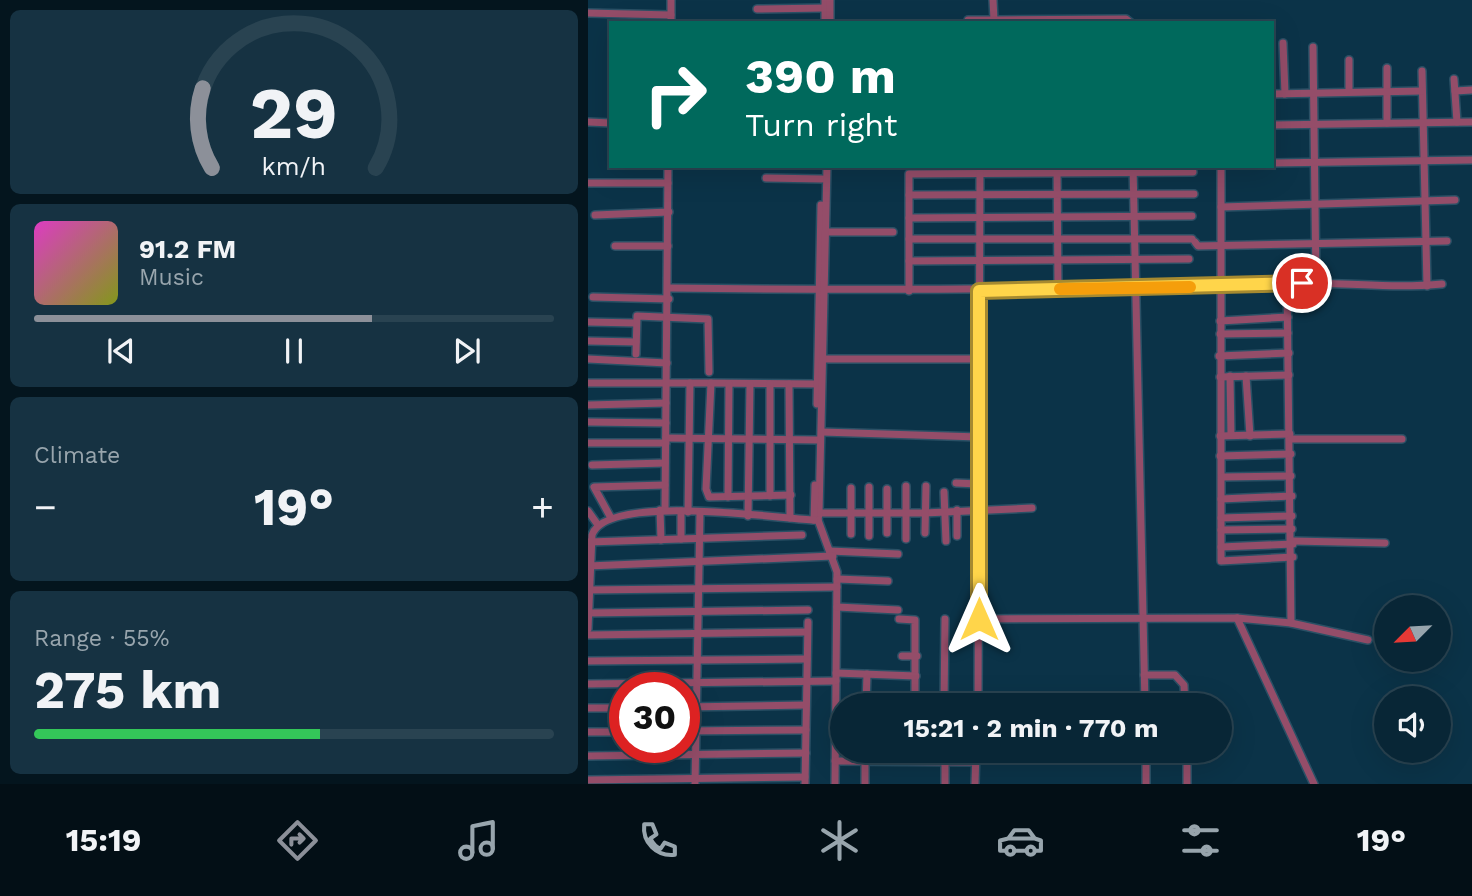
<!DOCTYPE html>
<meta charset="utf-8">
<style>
body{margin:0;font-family:"Work Sans",sans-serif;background:#163242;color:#f1f3f6;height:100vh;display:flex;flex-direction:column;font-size:26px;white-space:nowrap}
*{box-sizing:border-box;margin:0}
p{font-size:23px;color:#98a5ad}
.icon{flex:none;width:38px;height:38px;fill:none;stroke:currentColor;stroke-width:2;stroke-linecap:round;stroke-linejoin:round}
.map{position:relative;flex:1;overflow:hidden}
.side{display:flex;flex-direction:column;gap:10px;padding:10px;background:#04151e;width:588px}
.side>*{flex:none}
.guide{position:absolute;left:21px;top:21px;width:665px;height:147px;border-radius:0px;box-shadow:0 7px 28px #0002,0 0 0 2px #294351;background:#00695c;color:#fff;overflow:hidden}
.needle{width:46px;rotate:246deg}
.controls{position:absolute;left:786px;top:595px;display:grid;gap:14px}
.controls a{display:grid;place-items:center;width:77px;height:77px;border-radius:50%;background:#082636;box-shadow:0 7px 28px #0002,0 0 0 2px #294351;font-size:35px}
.speed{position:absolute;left:21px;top:672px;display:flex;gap:14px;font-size:35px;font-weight:700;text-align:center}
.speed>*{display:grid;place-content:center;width:91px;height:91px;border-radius:50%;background:#082636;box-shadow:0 7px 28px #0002,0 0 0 2px #294351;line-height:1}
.speed .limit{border:10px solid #d22;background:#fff;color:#111}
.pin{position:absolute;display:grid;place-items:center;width:60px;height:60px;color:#fff;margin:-30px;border:4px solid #fff;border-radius:50%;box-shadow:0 2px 7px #0007}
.me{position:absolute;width:77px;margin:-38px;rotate:0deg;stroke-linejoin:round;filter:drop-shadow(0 0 5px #0008)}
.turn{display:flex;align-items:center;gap:24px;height:147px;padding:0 21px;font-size:32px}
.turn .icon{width:91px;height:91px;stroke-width:2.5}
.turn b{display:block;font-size:49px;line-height:60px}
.big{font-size:52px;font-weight:700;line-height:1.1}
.side .card{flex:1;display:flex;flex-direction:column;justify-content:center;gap:10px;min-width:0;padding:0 24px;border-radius:10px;background:#163242}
.side .dial{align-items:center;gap:0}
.dial svg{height:182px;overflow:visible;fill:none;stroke:#294351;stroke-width:7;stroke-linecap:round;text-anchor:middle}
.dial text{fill:#f1f3f6;stroke:none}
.song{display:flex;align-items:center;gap:21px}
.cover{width:84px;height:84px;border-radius:10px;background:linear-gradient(135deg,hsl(310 70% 55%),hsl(70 70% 35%))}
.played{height:7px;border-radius:4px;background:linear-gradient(90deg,#8c9099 65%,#294351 65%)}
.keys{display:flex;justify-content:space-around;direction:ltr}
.heat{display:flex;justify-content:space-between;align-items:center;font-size:38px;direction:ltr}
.charge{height:10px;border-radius:5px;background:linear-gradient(90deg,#34c759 55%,#294351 0)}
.trip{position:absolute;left:242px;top:693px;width:402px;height:70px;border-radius:35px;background:#082636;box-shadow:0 7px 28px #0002,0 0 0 2px #294351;font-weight:700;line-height:70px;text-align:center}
.tab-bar{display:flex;height:112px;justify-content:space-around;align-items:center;background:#030f16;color:#98a5ad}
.tab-bar .icon{width:49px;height:49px}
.tab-bar .active{color:#8c9099}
.tab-bar b{font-size:32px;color:#f1f3f6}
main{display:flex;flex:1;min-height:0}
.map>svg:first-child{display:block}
</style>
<main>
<section class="side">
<div class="card dial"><svg viewBox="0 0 100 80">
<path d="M14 69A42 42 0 1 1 86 69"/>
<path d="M14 69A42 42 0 0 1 10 34" stroke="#8c9099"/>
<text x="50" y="56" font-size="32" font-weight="700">29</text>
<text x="50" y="72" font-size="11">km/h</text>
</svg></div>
<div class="card">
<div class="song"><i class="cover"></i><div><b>91.2 FM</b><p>Music</p></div></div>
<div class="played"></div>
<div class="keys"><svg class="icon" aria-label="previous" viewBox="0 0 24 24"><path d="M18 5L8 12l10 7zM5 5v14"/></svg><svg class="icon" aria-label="pause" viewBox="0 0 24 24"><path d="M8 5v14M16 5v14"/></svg><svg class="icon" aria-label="next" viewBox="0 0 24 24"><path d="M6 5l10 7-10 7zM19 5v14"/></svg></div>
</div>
<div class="card"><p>Climate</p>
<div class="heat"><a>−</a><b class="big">19°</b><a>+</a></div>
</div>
<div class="card"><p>Range · 55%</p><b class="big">275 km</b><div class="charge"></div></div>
</section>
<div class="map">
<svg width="884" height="784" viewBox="0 0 884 784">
<rect width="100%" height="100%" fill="#0b3348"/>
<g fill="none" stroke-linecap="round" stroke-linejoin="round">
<defs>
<g id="minor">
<path d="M405,0l1,20 132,-1 5,4"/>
<path d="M169,9l68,-1"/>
<path d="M0,13l83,2"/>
<path d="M380,20h26"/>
<path d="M83,23v-23"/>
<path d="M237,23v-23"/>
<path d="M242,23v-23"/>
<path d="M695,43l2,51"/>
<path d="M725,47l3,236"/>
<path d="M761,60v31"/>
<path d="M799,68v55"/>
<path d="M834,71l5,215"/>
<path d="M866,79l3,43"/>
<path d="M867,91l17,-1"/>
<path d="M684,94l150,-3"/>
<path d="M0,122l23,1"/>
<path d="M684,125l200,-3"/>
<path d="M684,163l200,-3"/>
<path d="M469,166l1,123"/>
<path d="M545,166l12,539"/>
<path d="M633,166v395l72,-4"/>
<path d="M178,178l56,1"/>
<path d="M0,183h80"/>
<path d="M321,195l285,-1"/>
<path d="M633,207l234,-7"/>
<path d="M7,215l74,-3"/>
<path d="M321,218l283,-2"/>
<path d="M238,232h67"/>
<path d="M321,239h283"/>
<path d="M607,242l3,4 249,-5"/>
<path d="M27,246h53"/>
<path d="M321,261l280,-2"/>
<path d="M699,283l4,340"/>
<path d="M81,288c207,3 413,1 619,-5 52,-1 103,6 154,1"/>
<path d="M321,291v-117l284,-2"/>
<path d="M5,297l76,2"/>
<path d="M632,321l68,-4"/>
<path d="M0,322l48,1"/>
<path d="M632,334l68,-1"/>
<path d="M0,341l48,1"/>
<path d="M48,354l1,-38 71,3 1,53"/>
<path d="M631,356l70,-3"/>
<path d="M0,359l79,4"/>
<path d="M232,359h160"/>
<path d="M642,376l1,59"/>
<path d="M658,376l4,60"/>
<path d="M632,377l69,-2"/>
<path d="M0,383h123l-5,106 3,8 82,-2"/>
<path d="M123,383l107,1"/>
<path d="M201,384l1,134"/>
<path d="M229,404l4,-199"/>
<path d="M0,405l78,-2"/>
<path d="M0,422l78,1"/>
<path d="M234,432l157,5"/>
<path d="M632,436l70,-2"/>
<path d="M78,438l151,2"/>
<path d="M703,439h111"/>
<path d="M0,443h78"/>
<path d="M632,456l71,-2"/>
<path d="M4,465l73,-2"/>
<path d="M634,477l69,-1"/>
<path d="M368,483l23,1"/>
<path d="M318,486v53"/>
<path d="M281,487v49"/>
<path d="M263,488v46"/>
<path d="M299,489v44"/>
<path d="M356,492l2,49"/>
<path d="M182,496v-112"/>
<path d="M140,497l1,-113"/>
<path d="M633,499l71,-3"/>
<path d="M72,510l1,30"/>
<path d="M77,510l3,-344"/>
<path d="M0,511l10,14"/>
<path d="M93,511v28"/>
<path d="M100,512l2,-129"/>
<path d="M231,513h105l108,-5"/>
<path d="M160,516l2,-132"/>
<path d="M23,518l-17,-31 71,-2"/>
<path d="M633,518l71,-2"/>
<path d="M226,520h4l1,-7 8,-347"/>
<path d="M226,520l1,-35"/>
<path d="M230,520l19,52 -2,212"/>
<path d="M633,530l71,-1"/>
<path d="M337,533l1,-47"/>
<path d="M369,536v-26"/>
<path d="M705,541l92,2"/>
<path d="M1,542l213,-7"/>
<path d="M633,547l72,-3"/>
<path d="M242,551l68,3"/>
<path d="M0,566l245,-10"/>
<path d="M249,579l51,2"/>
<path d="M0,590l249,-3"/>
<path d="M249,607l61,3"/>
<path d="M0,613l220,-3"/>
<path d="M649,618l77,166"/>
<path d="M311,619l16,1v84"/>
<path d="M391,619l258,-1 54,5 77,17"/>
<path d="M0,629l4,-94c14,-42 182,-17 222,-15"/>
<path d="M0,635l219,-3"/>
<path d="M314,656h15"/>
<path d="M0,661l219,-2"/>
<path d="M248,673l80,3"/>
<path d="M556,675h31l9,10 1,20"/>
<path d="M0,684l248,-3"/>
<path d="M278,703l99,2"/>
<path d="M278,705l1,-31"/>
<path d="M356,705l1,-86"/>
<path d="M390,705l2,-539"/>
<path d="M96,707l122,-2"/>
<path d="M0,708h37"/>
<path d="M96,731l122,-1"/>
<path d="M0,732h37"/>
<path d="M558,751v33"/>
<path d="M599,751v33"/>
<path d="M0,756l218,-3"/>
<path d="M247,761l141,1"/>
<path d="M357,762v22"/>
<path d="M0,780l217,-3"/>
<path d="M107,784l5,-271"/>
<path d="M217,784l3,-162"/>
<path d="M277,784v-33"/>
<path d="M387,784l1,-33"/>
</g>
</defs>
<use href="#minor" stroke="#2a5065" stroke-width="10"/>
<use href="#minor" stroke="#944d69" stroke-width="7"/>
</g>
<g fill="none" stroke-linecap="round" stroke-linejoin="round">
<defs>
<path id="route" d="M391,619v-328l323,-8"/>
</defs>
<use href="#route" stroke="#a68a30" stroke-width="18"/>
<use href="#route" stroke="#ffd54a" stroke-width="12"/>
<path stroke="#f59e0b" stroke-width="12" d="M472,289l130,-2"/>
</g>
</svg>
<div class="controls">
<a><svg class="needle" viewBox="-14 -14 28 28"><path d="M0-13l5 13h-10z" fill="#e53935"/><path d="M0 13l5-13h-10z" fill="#98a5ad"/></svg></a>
<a><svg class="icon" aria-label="sound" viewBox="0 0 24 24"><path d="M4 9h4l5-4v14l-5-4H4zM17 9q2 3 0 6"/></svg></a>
</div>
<div class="speed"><div class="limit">30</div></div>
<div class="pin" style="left:714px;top:283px;background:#d93025"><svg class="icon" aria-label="arrive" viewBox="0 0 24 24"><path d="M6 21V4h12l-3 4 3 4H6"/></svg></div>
<svg class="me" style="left:391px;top:619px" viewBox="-20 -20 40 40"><path d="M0-17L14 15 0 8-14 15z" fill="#ffd54a" stroke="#fff" stroke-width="4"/></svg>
<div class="trip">15:21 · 2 min · 770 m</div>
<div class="guide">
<div class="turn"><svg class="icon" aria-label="right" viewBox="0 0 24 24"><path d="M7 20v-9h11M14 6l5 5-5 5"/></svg><div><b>390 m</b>Turn right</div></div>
</div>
</div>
</main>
<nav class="tab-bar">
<b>15:19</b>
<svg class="icon active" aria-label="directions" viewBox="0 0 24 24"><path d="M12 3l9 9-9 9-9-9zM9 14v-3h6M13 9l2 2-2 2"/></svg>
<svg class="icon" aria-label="music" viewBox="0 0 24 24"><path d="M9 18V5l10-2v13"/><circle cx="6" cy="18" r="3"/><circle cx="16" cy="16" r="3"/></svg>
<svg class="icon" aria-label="phone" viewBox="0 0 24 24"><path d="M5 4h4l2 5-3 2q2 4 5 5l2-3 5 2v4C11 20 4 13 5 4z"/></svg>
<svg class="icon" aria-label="climate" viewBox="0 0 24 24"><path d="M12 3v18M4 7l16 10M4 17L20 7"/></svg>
<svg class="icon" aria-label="car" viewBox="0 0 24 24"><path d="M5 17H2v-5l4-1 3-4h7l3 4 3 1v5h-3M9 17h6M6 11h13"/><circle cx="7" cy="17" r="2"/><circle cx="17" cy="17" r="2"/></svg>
<svg class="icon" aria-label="filters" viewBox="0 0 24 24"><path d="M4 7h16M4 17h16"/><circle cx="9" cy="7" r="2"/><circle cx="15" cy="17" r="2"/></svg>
<b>19°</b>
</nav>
